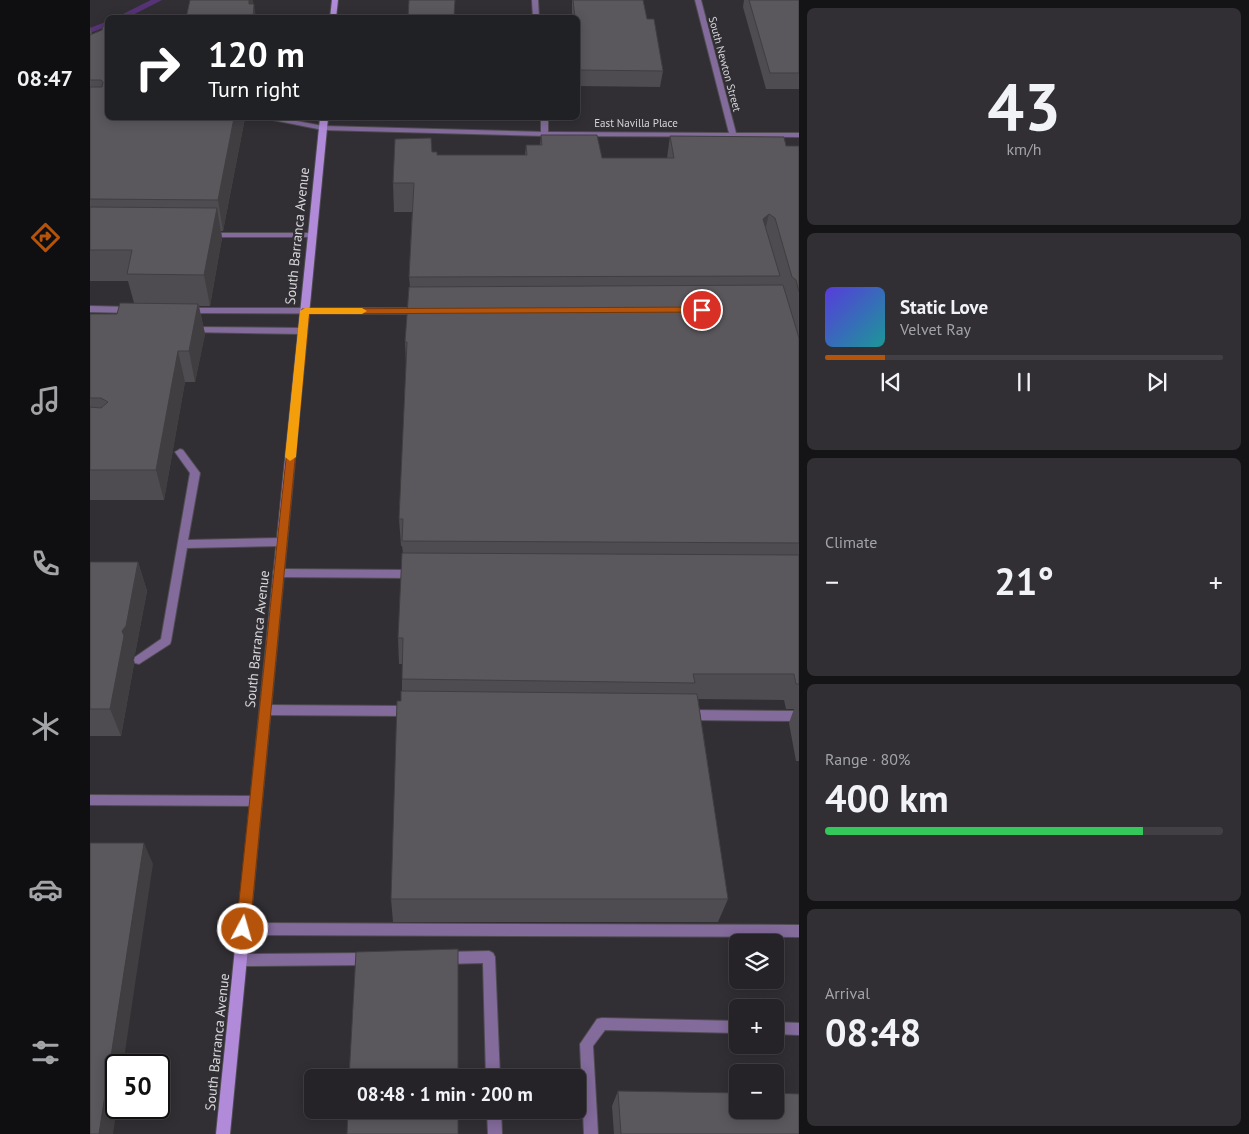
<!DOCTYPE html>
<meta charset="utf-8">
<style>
body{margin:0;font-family:"PT Sans",sans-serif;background:#312f33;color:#f1f3f6;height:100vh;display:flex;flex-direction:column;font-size:19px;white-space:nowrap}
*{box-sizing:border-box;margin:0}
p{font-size:16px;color:#a3a4a7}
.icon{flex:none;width:28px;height:28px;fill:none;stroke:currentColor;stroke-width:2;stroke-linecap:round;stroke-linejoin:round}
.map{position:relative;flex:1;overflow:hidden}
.panel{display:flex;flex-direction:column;gap:8px;padding:8px;background:#141315;width:450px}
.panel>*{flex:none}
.hud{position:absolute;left:15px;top:15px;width:475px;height:105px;border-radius:8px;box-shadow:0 2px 12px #0003,0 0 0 1px #424044;background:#202124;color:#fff;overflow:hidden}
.buttons{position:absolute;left:639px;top:934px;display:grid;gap:10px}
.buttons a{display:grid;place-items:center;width:55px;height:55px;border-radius:8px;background:#252327;box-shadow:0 2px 12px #0003,0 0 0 1px #424044;font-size:25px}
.speed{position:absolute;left:15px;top:1054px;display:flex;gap:10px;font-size:25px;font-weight:700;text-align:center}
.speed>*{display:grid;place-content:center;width:65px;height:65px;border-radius:50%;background:#252327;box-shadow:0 2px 12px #0003,0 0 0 1px #424044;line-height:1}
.speed .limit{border:2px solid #111;border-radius:8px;background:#fff;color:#111}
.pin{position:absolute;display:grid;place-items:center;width:42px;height:42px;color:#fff;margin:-21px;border:2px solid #fff;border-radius:50%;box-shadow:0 1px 5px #0007}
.me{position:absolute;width:55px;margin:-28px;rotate:6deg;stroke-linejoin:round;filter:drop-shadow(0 0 4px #0008)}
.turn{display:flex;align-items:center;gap:18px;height:105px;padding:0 20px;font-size:22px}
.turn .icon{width:65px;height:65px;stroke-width:2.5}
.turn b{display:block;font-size:35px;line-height:42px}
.big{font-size:38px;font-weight:700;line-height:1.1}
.panel .widget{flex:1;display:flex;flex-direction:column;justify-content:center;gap:8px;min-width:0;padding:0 18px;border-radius:8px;background:#312f33}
.panel .dial{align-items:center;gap:0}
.dial b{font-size:65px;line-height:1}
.song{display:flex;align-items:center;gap:15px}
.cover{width:60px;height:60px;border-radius:8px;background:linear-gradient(135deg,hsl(250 70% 55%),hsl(180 70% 35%))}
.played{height:5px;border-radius:2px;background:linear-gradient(90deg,#b45309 15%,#424044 15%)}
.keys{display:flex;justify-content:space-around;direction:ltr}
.heat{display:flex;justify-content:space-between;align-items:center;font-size:28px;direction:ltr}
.charge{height:8px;border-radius:4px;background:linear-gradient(90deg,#34c759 80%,#424044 0)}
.trip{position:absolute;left:214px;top:1069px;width:282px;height:50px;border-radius:8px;background:#252327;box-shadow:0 2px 12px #0003,0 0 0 1px #424044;font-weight:700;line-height:50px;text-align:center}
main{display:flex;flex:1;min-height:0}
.tab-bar{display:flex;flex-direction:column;width:90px;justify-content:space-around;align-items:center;background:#0f0e10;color:#a3a4a7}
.tab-bar .icon{width:35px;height:35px}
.tab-bar .selected{color:#b45309}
.tab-bar b{font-size:22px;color:#f1f3f6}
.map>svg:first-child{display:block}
</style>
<main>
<nav class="tab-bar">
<b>08:47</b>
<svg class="icon selected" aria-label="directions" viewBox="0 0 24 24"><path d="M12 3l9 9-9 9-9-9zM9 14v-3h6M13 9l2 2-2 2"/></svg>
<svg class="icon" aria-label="music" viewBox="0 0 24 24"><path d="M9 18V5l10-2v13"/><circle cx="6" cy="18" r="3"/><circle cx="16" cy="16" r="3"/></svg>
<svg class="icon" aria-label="phone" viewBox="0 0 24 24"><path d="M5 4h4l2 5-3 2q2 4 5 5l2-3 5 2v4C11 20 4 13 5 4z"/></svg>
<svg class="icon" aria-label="climate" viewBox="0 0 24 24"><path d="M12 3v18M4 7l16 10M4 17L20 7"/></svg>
<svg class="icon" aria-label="car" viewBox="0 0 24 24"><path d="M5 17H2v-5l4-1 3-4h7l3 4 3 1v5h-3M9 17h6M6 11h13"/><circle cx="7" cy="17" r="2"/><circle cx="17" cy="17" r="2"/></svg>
<svg class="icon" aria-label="filters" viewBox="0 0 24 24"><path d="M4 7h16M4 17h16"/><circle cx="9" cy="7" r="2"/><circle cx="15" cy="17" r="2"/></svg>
</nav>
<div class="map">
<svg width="709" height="1134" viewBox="0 0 709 1134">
<rect width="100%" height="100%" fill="#312f34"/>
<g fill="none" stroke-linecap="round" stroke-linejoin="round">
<g fill="#563377" fill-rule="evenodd">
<path d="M61,0h11l-35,18h-12z"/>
<path d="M18,21v5l-18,7v-5z"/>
</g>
<defs>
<g id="service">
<path d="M442,0h6l1,18h-6z"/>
<path d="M179,118h12l42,8 4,2 -4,2 -50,-10z"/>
<path d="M451,118h7v18l-7,-2z"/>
<path d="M115,233h107l4,2 -4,2h-107z"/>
<path d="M0,306l41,1 4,3 -4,3 -41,-1z"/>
<path d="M98,308h233l4,3 -4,3 -236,-1v-4z"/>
<path d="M101,327l112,1 4,3 -4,3 -115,-2 -1,-2z"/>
<path d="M90,449l3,1 17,23 -12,67 94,-2 5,4 -5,4 -95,2 -16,93 -1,3 -31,20 -4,-1 -1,-3 1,-3 26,-18 29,-166 -15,-21z"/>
<path d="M188,569l134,1 4,1 1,3 -1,3 -4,1 -134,-1 -4,-1 -1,-3 1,-3z"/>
<path d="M175,705l143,1 4,2 1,3 -1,3 -4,2 -143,-1 -4,-2 -1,-3 1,-3z"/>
<path d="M598,710l111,1v10l-111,-1 -4,-2 -1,-3 1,-3z"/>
<path d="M0,795l166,1 4,1 2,4 -2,4 -4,1 -166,-1z"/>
<path d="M153,923l556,2v12l-556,-2 -4,-2 -2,-4 2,-4z"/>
<path d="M399,951l4,2 2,4 5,121h-14l-3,-115 -38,1 -4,-2 -2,-4 2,-4 4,-2z"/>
<path d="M278,953l4,2 2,4 -2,4 -4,2 -128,1 -4,-2 -2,-4 2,-4 4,-2z"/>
<path d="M512,1018l136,3v12l-133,-3 -12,16 5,88h-14l-4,-90 17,-25z"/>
<path d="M685,1022l24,1v12l-24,-1z"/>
<path d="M397,1110h14l1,24h-14z"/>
</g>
<path id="minor" d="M605,0h6l35,133h63v4l-254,-1 -222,-6 -4,-2 4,-2 222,6 184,1z"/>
<g id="secondary">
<path d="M242,0h6l-2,18h-6z"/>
<path d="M230,118h8l-98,1016h-14z"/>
</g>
</defs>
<use href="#service" stroke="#4f4d52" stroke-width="2"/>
<use href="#minor" stroke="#4f4d52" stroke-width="2"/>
<use href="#secondary" stroke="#4f4d52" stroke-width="2"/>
<use href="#service" fill="#836b9c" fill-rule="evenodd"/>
<use href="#minor" fill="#836b9c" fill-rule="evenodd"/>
<use href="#secondary" fill="#b18bd9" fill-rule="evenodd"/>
</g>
<g fill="#4e4c50">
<path d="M482,0h71l4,19 16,52 -3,16 -82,-1v-68h-6z"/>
<path d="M654,0h55v89h-33l-23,-82z"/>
<path d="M0,26l2,8 10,-4 6,88h137l-22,113h-2l1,7 -12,68h-11l6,28 -10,48h-10l-21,118h-74v-186h27l17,-11 -6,-22h-38z"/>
<path d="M451,135l61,23h65l3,-22 116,10h13v615h-3l-7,-38 5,-14h-8l-2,-9 -86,-1 30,200 -10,23h-325l-2,-23 10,-198 1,-10v-27h-3l-1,-26 5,-85 -1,-7h-1l-2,-27 7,-154 -1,-23 5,-55 -1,-10 3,-65h-18l-1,-29 39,-31 5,3h88l1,-10h14z"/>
<path d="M0,562h48l9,29 -12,63 -3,5 2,5 -13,72h-31z"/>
<path d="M528,1091l181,43h-185l-2,-28z"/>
</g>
<g fill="#403e41">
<path d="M157,0h6l1,10v-6l2,14h-6z"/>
<path d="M144,118h11l-22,113 -5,-31z"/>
<path d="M127,208l5,30 -12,68 -6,-31z"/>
<path d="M679,214l-7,28 1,-23z"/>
<path d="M108,304l7,30 -10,48 -6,-31z"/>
<path d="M88,351l7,31 -21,118 -8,-30z"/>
<path d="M48,562l9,29 -12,63 -3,5 2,5 -13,72 -11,-27 12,-78z"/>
<path d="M54,843l9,21 -30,201h-7l1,43 -4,26h-14z"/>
</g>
<g fill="#5b585d" stroke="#403e41">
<path d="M100,0h59v4h5l-1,14h-67z"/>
<path d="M319,0h46l-1,16h41v2h-87z"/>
<path d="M483,0h70l4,19h7l9,52 -85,-1v-52h-3z"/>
<path d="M659,0h50v73h-29z"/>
<path d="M13,26h5v92h126l-16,82 -128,-1v-112h12l1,-5 -2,-2h-11v-45l12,-5z"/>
<path d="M451,135h56l5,23h72l-4,-22 114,1 2,9h13v146l-3,-12 -4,-3 -17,-59 -6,-4 -6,5 17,57 -371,1 5,-94h-21l2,-44 36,-1 1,14h5v3h90l-1,-10h16z"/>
<path d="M0,207l127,1 -13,67 -77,-1 5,-24h-42z"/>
<path d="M693,285l16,53v205l-397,-2 1,-22h-4l8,-177h-2l4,-55z"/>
<path d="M30,303l78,1 -9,47h-11l-22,119h-66v-63l11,1 7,-6 -7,-4h-11v-84h27z"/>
<path d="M312,553l397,2v129h-3l-2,-10h-101l2,9 -293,-4 1,-41h-5z"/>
<path d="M0,562h48l-12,64 -4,5 2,5 -14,73h-20z"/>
<path d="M311,691l296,3 31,205h-337l6,-198h4z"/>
<path d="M0,843h54l-45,291h-9z"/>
<path d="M368,949v129h-109l7,-126z"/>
<path d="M528,1091l120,2v17h37v-17l24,1v40h-178z"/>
<path d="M258,1110h110v24h-111z"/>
</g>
<path fill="#b45309" stroke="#753606" d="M612,307l4,1v4l-397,2 -59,615 -2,5 -5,2 -5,-2 -2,-5 66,-620z"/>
<path fill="#f59e0b" d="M215,308h57l5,3 -5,3h-53l-13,143 -6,4 -5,-4 15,-146z"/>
<g text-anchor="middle" stroke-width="4.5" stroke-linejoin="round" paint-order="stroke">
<g font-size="11" fill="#d6d5d8" stroke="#312f34">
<text transform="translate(635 64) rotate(75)" y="4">South Newton Street</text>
<text x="546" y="127">East Navilla Place</text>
</g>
<g font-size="14" fill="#d6d5d8" stroke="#312f34">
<text transform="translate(207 236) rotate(-84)" y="5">South Barranca Avenue</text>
<text transform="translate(167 639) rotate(-84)" y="5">South Barranca Avenue</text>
<text transform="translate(127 1042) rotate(-84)" y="5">South Barranca Avenue</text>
</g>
</g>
</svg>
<div class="buttons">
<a><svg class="icon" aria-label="layers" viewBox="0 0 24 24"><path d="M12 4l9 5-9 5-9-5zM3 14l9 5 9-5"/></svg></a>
<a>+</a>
<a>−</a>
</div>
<div class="speed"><div class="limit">50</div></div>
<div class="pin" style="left:612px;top:310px;background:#d93025"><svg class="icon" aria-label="arrive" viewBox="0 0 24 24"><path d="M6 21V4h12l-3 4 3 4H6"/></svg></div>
<svg class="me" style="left:153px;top:929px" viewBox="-20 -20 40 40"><circle r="17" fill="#b45309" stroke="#fff" stroke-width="3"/><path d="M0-11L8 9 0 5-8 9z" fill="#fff"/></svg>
<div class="trip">08:48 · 1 min · 200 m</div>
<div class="hud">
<div class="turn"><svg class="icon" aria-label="right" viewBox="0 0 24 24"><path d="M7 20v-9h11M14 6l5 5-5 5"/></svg><div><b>120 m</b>Turn right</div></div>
</div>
</div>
<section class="panel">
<div class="widget dial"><b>43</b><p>km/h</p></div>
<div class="widget">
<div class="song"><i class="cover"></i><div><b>Static Love</b><p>Velvet Ray</p></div></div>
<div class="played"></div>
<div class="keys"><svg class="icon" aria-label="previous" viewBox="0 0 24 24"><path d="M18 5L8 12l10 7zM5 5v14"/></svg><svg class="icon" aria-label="pause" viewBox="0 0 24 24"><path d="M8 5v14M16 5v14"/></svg><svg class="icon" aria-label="next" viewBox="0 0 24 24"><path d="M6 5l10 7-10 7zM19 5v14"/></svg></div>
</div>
<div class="widget"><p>Climate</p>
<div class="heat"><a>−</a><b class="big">21°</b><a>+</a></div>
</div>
<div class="widget"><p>Range · 80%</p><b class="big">400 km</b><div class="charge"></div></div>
<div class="widget"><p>Arrival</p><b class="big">08:48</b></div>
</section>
</main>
